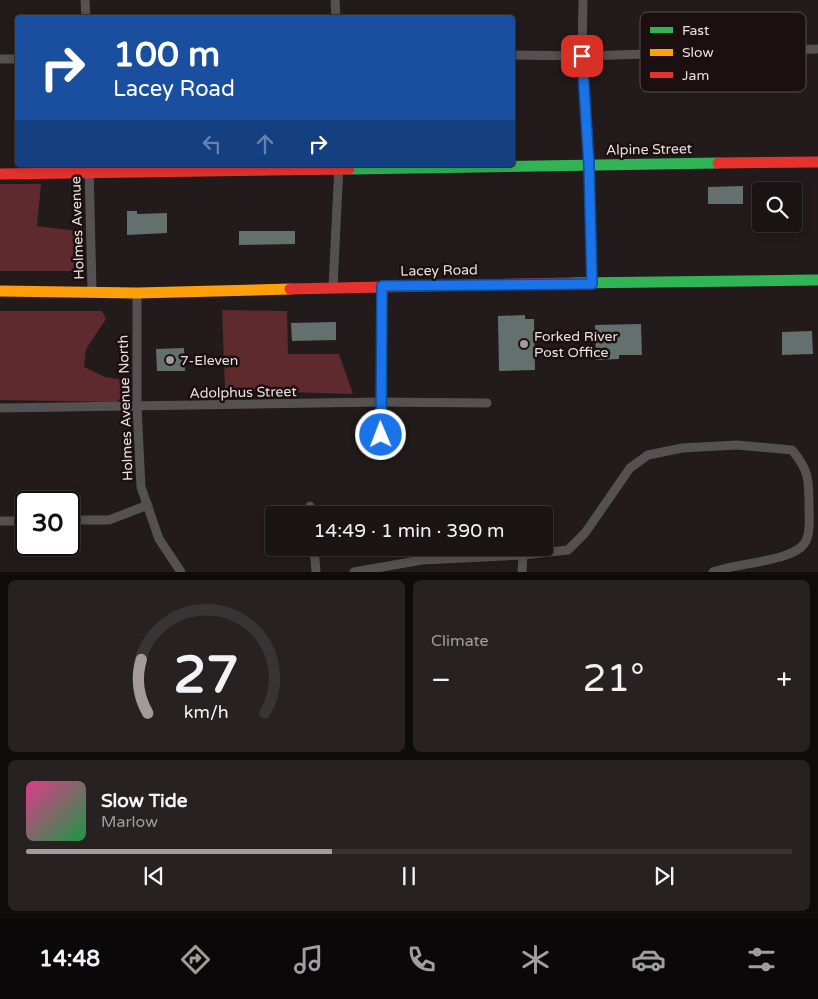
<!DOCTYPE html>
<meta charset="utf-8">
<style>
body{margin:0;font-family:"Varela Round",sans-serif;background:#272122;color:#f1f3f6;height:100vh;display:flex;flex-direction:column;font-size:19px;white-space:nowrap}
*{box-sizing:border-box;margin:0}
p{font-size:16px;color:#9f9ea0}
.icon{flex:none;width:28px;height:28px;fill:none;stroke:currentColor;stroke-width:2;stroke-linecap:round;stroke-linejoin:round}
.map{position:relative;height:572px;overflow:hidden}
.panel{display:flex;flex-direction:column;gap:8px;padding:8px;background:#0e0b0b;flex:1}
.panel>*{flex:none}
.hud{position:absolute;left:15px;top:15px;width:500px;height:152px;border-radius:5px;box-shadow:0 2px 8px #0003,0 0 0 1px #383334;background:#1a4fa0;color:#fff;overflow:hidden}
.tools{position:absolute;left:752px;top:182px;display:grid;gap:10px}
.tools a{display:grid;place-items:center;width:50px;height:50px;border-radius:5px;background:#1a1414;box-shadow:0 2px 8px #0003,0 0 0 1px #383334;font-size:25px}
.speed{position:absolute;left:15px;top:491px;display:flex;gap:10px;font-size:25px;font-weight:700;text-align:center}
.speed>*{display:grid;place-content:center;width:65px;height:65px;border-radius:50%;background:#1a1414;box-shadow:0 2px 8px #0003,0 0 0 1px #383334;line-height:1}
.speed .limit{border:2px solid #111;border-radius:8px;background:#fff;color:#111}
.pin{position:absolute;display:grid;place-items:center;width:42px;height:42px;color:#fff;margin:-21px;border-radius:10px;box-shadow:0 2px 8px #0006}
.me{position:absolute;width:55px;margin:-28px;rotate:359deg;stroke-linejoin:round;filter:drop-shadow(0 0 4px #0008)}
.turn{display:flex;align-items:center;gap:18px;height:105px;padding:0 15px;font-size:22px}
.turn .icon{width:65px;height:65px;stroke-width:2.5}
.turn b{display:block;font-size:35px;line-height:42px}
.lanes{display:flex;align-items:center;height:48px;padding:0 15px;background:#0003;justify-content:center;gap:25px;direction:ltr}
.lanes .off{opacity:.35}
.big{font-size:38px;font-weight:600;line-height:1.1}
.panel .card{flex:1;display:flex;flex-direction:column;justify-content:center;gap:8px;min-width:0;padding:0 18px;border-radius:8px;background:#272122}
.panel .dial{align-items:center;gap:0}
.dial svg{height:130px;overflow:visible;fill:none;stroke:#383334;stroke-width:7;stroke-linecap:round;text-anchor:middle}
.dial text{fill:#f1f3f6;stroke:none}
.song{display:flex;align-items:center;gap:15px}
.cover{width:60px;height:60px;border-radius:8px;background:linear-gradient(135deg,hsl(330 70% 55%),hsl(140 70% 35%))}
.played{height:5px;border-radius:2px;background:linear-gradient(90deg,#a39a9a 40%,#383334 40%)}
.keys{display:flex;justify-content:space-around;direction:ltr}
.heat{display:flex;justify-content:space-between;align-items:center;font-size:28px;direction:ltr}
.panel .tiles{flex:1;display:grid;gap:8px;grid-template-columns:1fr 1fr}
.card:last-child{grid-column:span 2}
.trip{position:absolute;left:265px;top:506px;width:288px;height:50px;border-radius:5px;background:#1a1414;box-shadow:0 2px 8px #0003,0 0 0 1px #383334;font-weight:600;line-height:50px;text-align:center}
.dock{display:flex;height:80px;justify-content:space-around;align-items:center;background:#0a0808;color:#9f9ea0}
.dock .icon{width:35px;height:35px}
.dock .on{color:#a39a9a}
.dock b{font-size:22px;color:#f1f3f6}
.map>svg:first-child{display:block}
</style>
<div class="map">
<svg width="818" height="572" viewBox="0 0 818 572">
<rect width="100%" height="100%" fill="#221a1b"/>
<g fill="#5e2a2d">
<path d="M0,184h41l-4,42 40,5v40h-77z"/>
<path d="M222,310l65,1 1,43h51l14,40 -128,-4z"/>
<path d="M0,311h102l4,8 -20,30 -2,18 21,10 24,4 -1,11 -12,10 -116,-2z"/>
</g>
<g fill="#63706e">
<path d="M743,186v18h-35v-17z"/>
<path d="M127,211h10v3l30,-1v20l-40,2z"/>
<path d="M239,231h56v13l-56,1z"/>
<path d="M525,315v4h9l1,51 -36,1 -1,-55z"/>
<path d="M336,322v18l-44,1 -1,-18z"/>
<path d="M641,324l1,31h-23v4l-23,1 -1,-35z"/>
<path d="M812,331l1,23 -31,1v-23z"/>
<path d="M184,348l1,23h-28l-1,-22z"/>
</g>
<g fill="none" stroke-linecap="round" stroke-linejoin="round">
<g stroke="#555152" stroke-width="9">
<path d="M85,0l1,18"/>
<path d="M335,0l1,18"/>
<path d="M583,0l-1,56 7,109 3,119"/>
<path d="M512,55l70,1 236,-7"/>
<path d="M0,59h18"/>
<path d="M89,165l3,126"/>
<path d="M333,287l6,-122"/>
<path d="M137,293v114l4,80 18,52 22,33"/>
<path d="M0,408l380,-6 107,1"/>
<path d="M381,452v-166"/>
<path d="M310,506l1,9"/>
<path d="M69,520h40l39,-15"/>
<path d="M0,521h26"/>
<path d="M314,548l2,24"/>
<path d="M354,572l68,-12 101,-5 45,-5 17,-17 45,-65 18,-13 34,-7 55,-3 55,5c17,20 17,30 17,56 0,12 2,29 -5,38 -13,18 -70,19 -91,28"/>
<path d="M522,572l1,-17"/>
</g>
<g stroke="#30b455" stroke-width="11">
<path d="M349,169l369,-6"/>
<path d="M572,283l246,-3"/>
</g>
<path stroke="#ff9f0a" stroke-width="11" d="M0,291l137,2 153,-4"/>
<g stroke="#e5322d" stroke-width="11">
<path d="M718,163l100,-1"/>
<path d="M0,174l349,-5"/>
<path d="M290,289l282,-6"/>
</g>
</g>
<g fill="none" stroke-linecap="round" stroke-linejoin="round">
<defs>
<path id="route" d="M381,435l1,-149 210,-2 -3,-119 -7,-109"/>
</defs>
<use href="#route" stroke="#114b97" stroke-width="12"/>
<use href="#route" stroke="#1a73e8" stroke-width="9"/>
</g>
<g fill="#a39a9a" stroke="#1b0f0f" stroke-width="2">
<circle cx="524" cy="344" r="5"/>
<circle cx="170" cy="360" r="5"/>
</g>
<g text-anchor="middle" stroke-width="5" stroke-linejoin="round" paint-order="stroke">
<g font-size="14" fill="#e8dfdf" stroke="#1b0f0f">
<text transform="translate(649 149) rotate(-1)" y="5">Alpine Street</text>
<text transform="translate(77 228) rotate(-92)" y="5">Holmes Avenue</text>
<text transform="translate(439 270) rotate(-1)" y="5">Lacey Road</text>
<text transform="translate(243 392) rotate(-1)" y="5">Adolphus Street</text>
<text transform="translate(125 408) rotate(-92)" y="5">Holmes Avenue North</text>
</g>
<g font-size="14" fill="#e8dfdf" stroke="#1b0f0f" text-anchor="start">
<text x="534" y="341">Forked River<tspan x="534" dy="16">Post Office</tspan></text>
<text x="180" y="365">7-Eleven</text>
</g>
</g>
<rect x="640" y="12" width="166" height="80" rx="8" fill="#1b0f0f" stroke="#584d4d" stroke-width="1"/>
<rect x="650" y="27" width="23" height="6" fill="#30b455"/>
<rect x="650" y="49" width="23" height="7" fill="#ff9f0a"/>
<rect x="650" y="72" width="23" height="6" fill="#e5322d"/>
<g font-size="14" fill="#e8dfdf">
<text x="682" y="35">Fast</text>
<text x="682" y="57">Slow</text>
<text x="682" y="80">Jam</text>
</g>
</svg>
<div class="tools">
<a><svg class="icon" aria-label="search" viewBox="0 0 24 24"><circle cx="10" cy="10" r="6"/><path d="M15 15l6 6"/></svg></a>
</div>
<div class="speed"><div class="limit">30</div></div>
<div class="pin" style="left:582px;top:56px;background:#d93025"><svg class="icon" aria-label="arrive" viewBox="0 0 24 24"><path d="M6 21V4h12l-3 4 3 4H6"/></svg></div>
<svg class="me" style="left:381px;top:435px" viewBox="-20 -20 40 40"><circle r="17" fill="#1a73e8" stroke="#fff" stroke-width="3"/><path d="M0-11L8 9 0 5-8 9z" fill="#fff"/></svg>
<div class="trip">14:49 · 1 min · 390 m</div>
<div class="hud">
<div class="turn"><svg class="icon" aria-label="right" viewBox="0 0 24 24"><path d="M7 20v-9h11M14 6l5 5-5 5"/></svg><div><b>100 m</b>Lacey Road</div></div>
<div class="lanes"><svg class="icon off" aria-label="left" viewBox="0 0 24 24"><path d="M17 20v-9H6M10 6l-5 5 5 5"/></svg><svg class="icon off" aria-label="ahead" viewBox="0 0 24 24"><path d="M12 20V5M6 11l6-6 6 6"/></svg><svg class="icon" aria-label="right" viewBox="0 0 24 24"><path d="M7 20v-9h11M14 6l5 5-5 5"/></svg></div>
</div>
</div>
<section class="panel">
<div class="tiles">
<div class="card dial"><svg viewBox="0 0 100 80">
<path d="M14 69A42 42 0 1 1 86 69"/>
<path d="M14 69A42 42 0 0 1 10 36" stroke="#a39a9a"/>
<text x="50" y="56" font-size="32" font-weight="700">27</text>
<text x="50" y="72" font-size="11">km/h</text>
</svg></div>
<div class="card"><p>Climate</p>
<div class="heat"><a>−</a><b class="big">21°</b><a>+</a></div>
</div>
<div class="card">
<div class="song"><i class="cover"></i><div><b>Slow Tide</b><p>Marlow</p></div></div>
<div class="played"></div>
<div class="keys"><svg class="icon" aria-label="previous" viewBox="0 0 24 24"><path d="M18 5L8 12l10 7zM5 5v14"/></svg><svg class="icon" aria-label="pause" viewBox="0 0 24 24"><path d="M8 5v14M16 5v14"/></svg><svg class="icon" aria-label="next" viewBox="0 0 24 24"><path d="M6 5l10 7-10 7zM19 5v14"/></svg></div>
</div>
</div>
</section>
<nav class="dock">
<b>14:48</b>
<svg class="icon on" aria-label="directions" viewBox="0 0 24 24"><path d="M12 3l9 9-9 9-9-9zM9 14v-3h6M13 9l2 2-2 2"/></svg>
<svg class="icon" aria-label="music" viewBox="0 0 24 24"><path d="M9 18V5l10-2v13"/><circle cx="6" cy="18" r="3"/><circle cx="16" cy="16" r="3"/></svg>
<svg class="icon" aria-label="phone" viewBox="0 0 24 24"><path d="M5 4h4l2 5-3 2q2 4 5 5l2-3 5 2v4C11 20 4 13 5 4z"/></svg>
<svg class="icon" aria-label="climate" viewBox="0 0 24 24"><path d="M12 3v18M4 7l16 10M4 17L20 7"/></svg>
<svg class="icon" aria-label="car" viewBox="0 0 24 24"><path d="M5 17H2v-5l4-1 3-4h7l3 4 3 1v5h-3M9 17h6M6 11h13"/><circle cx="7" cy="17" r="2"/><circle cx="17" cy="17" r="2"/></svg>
<svg class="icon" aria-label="filters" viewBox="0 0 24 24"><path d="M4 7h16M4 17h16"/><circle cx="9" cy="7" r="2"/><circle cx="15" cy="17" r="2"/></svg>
</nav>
